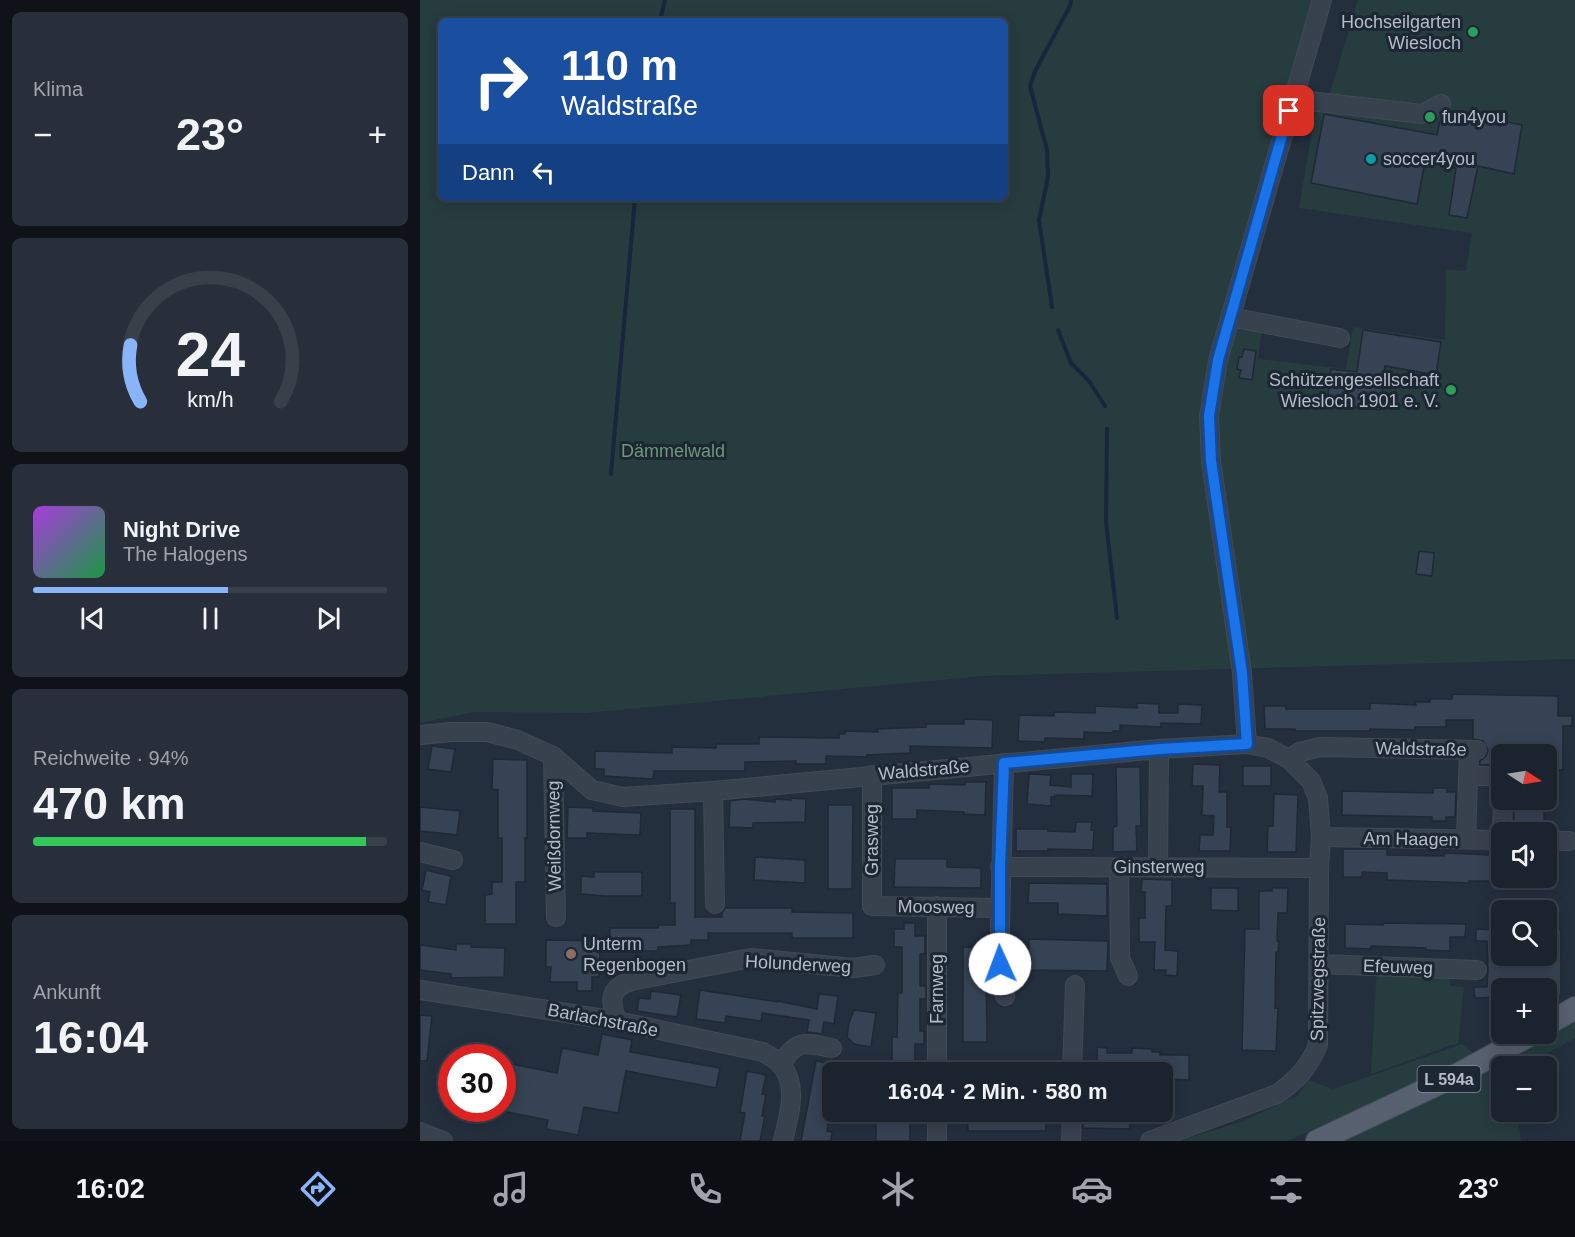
<!DOCTYPE html>
<html lang="de">
<meta charset="utf-8">
<style>
body{margin:0;font-family:Arial,sans-serif;background:#282f3a;color:#f1f3f6;height:100vh;display:flex;flex-direction:column;font-size:22px;white-space:nowrap}
*{box-sizing:border-box;margin:0}
p{font-size:20px;color:#a0a4aa}
.icon{flex:none;width:33px;height:33px;fill:none;stroke:currentColor;stroke-width:2;stroke-linecap:round;stroke-linejoin:round}
.map{position:relative;flex:1;overflow:hidden}
.details{display:flex;flex-direction:column;gap:12px;padding:12px;background:#0f1319;width:420px}
.details>*{flex:none}
.hud{position:absolute;left:18px;top:18px;width:570px;height:183px;border-radius:9px;box-shadow:0 3px 15px #0003,0 0 0 2px #39404a;background:#1a4fa0;color:#fff;overflow:hidden}
.needle{width:39px;rotate:102deg}
.controls{position:absolute;left:1071px;top:744px;display:grid;gap:12px}
.controls a{display:grid;place-items:center;width:66px;height:66px;border-radius:9px;background:#1b232e;box-shadow:0 3px 15px #0003,0 0 0 2px #39404a;font-size:30px}
.speed{position:absolute;left:18px;top:1044px;display:flex;gap:12px;font-size:30px;font-weight:700;text-align:center}
.speed>*{display:grid;place-content:center;width:78px;height:78px;border-radius:50%;background:#1b232e;box-shadow:0 3px 15px #0003,0 0 0 2px #39404a;line-height:1}
.speed .limit{border:9px solid #d22;background:#fff;color:#111}
.pin{position:absolute;display:grid;place-items:center;width:51px;height:51px;color:#fff;margin:-26px;border-radius:12px;box-shadow:0 3px 9px #0006}
.me{position:absolute;width:66px;margin:-33px;rotate:358deg;stroke-linejoin:round;filter:drop-shadow(0 0 4px #0008)}
.turn{display:flex;align-items:center;gap:21px;height:126px;padding:0 24px;font-size:27px}
.turn .icon{width:78px;height:78px;stroke-width:2.5}
.turn b{display:block;font-size:42px;line-height:51px}
.then{display:flex;align-items:center;height:57px;padding:0 24px;background:#0003;gap:12px;font-size:22px}
.big{font-size:45px;font-weight:700;line-height:1.1}
.details .card{flex:1;display:flex;flex-direction:column;justify-content:center;gap:9px;min-width:0;padding:0 21px;border-radius:9px;background:#282f3a}
.details .dial{align-items:center;gap:0}
.dial svg{height:156px;overflow:visible;fill:none;stroke:#39404a;stroke-width:7;stroke-linecap:round;text-anchor:middle}
.dial text{fill:#f1f3f6;stroke:none}
.song{display:flex;align-items:center;gap:18px}
.cover{width:72px;height:72px;border-radius:9px;background:linear-gradient(135deg,hsl(280 70% 55%),hsl(140 70% 35%))}
.played{height:6px;border-radius:3px;background:linear-gradient(90deg,#8ab4f8 55%,#39404a 55%)}
.keys{display:flex;justify-content:space-around;direction:ltr}
.heat{display:flex;justify-content:space-between;align-items:center;font-size:33px;direction:ltr}
.charge{height:9px;border-radius:4px;background:linear-gradient(90deg,#34c759 94%,#39404a 0)}
.trip{position:absolute;left:402px;top:1062px;width:351px;height:60px;border-radius:9px;background:#1b232e;box-shadow:0 3px 15px #0003,0 0 0 2px #39404a;font-weight:700;line-height:60px;text-align:center}
.tabs{display:flex;height:96px;justify-content:space-around;align-items:center;background:#0b0e12;color:#a0a4aa}
.tabs .icon{width:42px;height:42px}
.tabs .on{color:#8ab4f8}
.tabs b{font-size:27px;color:#f1f3f6}
main{display:flex;flex:1;min-height:0}
.map>svg:first-child{display:block}
</style>
<main>
<section class="details">
<div class="card"><p>Klima</p>
<div class="heat"><a>−</a><b class="big">23°</b><a>+</a></div>
</div>
<div class="card dial"><svg viewBox="0 0 100 80">
<path d="M14 69A42 42 0 1 1 86 69"/>
<path d="M14 69A42 42 0 0 1 9 40" stroke="#8ab4f8"/>
<text x="50" y="56" font-size="32" font-weight="700">24</text>
<text x="50" y="72" font-size="11">km/h</text>
</svg></div>
<div class="card">
<div class="song"><i class="cover"></i><div><b>Night Drive</b><p>The Halogens</p></div></div>
<div class="played"></div>
<div class="keys"><svg class="icon" aria-label="previous" viewBox="0 0 24 24"><path d="M18 5L8 12l10 7zM5 5v14"/></svg><svg class="icon" aria-label="pause" viewBox="0 0 24 24"><path d="M8 5v14M16 5v14"/></svg><svg class="icon" aria-label="next" viewBox="0 0 24 24"><path d="M6 5l10 7-10 7zM19 5v14"/></svg></div>
</div>
<div class="card"><p>Reichweite · 94%</p><b class="big">470 km</b><div class="charge"></div></div>
<div class="card"><p>Ankunft</p><b class="big">16:04</b></div>
</section>
<div class="map">
<svg width="1155" height="1141" viewBox="0 0 1155 1141">
<rect width="100%" height="100%" fill="#242f3e"/>
<g fill="#263c3f" fill-rule="evenodd">
<path d="M0,0h906l-99,310 37,4 -6,45 88,10 7,-42 92,13 1,-71 20,2 6,-38 -173,-25 19,-112h11l29,-96h217v659l-592,17 -397,37 -112,-1 -54,11zM21,21h564v177h-564z"/>
<path d="M957,966l74,3 -1,17 14,1 -6,56 -87,31z"/>
<path d="M1155,1020v18l-52,28h-21v46h15l4,29h-185l130,-59 57,-29z"/>
<path d="M1042,1044l15,12 -190,85h-109l63,-19 56,-26 11,-16 25,9z"/>
</g>
<g fill="none" stroke-linecap="round" stroke-linejoin="round">
<g stroke="#17263c" stroke-width="4">
<path d="M240,21l5,-21"/>
<path d="M632,307l-13,-87 9,-43 -1,-27 -17,-64 5,-15 35,-65 1,-6"/>
<path d="M638,330l13,33 18,18 16,25"/>
<path d="M687,429l-1,93 11,96"/>
<path d="M191,474l24,-276"/>
</g>
</g>
<g fill="#364354" stroke="#1f2835" stroke-width="1.5">
<path d="M904,114l113,21 3,-14 11,1 2,-7 48,11 2,-5 19,4 -8,49 -36,-8 -11,52 -18,-3 7,-47 -31,-6 -8,42 -106,-21z"/>
<path d="M943,330l78,12 -5,33 -51,-9 -5,44 -53,-6 4,-35 26,3z"/>
<path d="M824,349l12,2 -4,29 -13,-2 2,-8 -4,-1 2,-12h3z"/>
<path d="M999,551l15,2 -2,23 -16,-2z"/>
<path d="M1033,694l105,2v20h14v10h-9v44l-17,-1v-25l-44,-1v24l-7,-2h-15v-4l6,-5 2,-6 -5,-9 -10,-2v-19h-27v7h-31v3l-45,-1v2h-75v-2h-30l-1,-23h22v3h84v-6l46,2 -1,-3h15v-3h22z"/>
<path d="M717,703l22,1v9h19v-9l24,1 -1,19 -40,-1v4l-41,-2v6h-7v2l-29,-1v7l-39,-1v4l-27,-1 1,-26 35,1v-4l41,1v-7l42,2z"/>
<path d="M544,719l29,1 -1,28 -82,-2v7l-43,2v2l-41,-1v8h-30v-3l-51,1v9h-91l-1,8 -49,-3v-7h-9v-18l77,2v-6l44,1v-4h43v-7l80,1v-4h6v-3l33,1 -1,-3 49,-2v-3h38z"/>
<path d="M12,746l23,3 -4,23 -23,-3z"/>
<path d="M73,759l34,1v78h-2v44h-9v42h-31v-29l7,-1v-12h10v-44h-4v-48l-6,-1z"/>
<path d="M773,764l27,1 -1,27h8v35h4l-1,24h-31l1,-16h13l1,-19 -12,-1 1,-29h-11z"/>
<rect x="823" y="766" width="28" height="20"/>
<path d="M696,767h24l1,59h-5l1,25 -24,1v-25l4,-1z"/>
<path d="M609,774l22,1 -1,10 21,2v-13h22l-1,22 -37,-1v2h-4v9l-24,-2z"/>
<path d="M545,782h21l-1,33 -21,-1v-2l-47,-2v9h-25v-31h37v-4l36,1z"/>
<path d="M1013,788h14v4h9l-1,25h-9v4h-14v-4l-90,-2v-24l91,2z"/>
<path d="M854,794l24,1 -2,57h-29l1,-26h5z"/>
<path d="M371,798l15,1 -1,23 -52,1v5l-24,-1 1,-26 14,-2 31,3v-3l16,1z"/>
<rect x="1094" y="800" width="30" height="27"/>
<path d="M408,805h25l-1,84h-24z"/>
<path d="M0,807l40,4 -3,24 -37,-4z"/>
<path d="M148,807l25,1v3l48,2 -1,22 -53,-2v5h-20z"/>
<path d="M250,809h25v108h27v-4l3,-5h67v4l61,1v25h-61v-5h-84v7h-17v5l-33,2v4h-58l-1,26h-7v14h-15v-9h-27l1,-15h-5v-27l64,1v-13h48l1,-3h16v-22h-5z"/>
<path d="M656,822h16l-1,8h3l-1,20 -45,-1v2h-32v-22h32v2l27,1z"/>
<path d="M923,849h44v6l57,1 1,-3 47,2v-4h10v25l-11,-1v6h-22v2l-82,-3v-7l-25,-1v5h-19z"/>
<path d="M1126,852h12l-1,23h-11z"/>
<path d="M335,857l50,3v23l-51,-3z"/>
<path d="M475,859h52v8l34,1v20l-87,-1z"/>
<path d="M6,870l25,6 -5,29 -18,-3 2,-10 -8,-2z"/>
<path d="M174,872h48v24h-38l-23,-2v-18l13,1z"/>
<path d="M722,879l30,1v26h-6l-1,44 13,1 -1,25 -12,-1 1,-5h-12l1,-28h-16v-24h6v-26h-4z"/>
<path d="M609,883l78,1v32l-49,-2v-11h-30z"/>
<path d="M791,888h27v23l-27,-1z"/>
<path d="M852,888h16l-1,25h-9l-1,28h2l-1,11h-2l-1,56h3l-2,43 -34,-1 3,-121h14v-38h13z"/>
<path d="M484,923h11v13h10v18h-5v32h6v13h-6v32h4v13h-9v28h-23v-35h5l1,-44h4v-46h-8v-18h10z"/>
<path d="M963,923l83,1 -1,13h-15v14l-24,-1v-2l-55,-2v3l-26,-1v-24l38,1z"/>
<path d="M1056,929l26,1v26h44v-26h15v66l-15,1v-9h-44v9l-27,1 -1,-11h13l1,-17 -1,-29h-11z"/>
<path d="M609,939l79,2 -1,30 -79,-1z"/>
<path d="M36,944h15v3l34,1 -1,29 -53,1v-4l-31,-4v-25l36,5z"/>
<path d="M543,947h21v9h2l1,86h-24z"/>
<path d="M280,990l78,12v-1l39,8 2,-15 19,2 -4,28 -10,-2 -2,12 -15,-2 2,-12 -47,-7 -1,8 -35,-5 -1,7 -29,-4z"/>
<path d="M231,991l30,4 -4,22 -40,-6 2,-13 11,1z"/>
<path d="M434,1010l22,3 -5,34 -17,-3 -7,-7 2,-14z"/>
<path d="M0,1015l12,1 -5,45h-7z"/>
<path d="M182,1034l30,6 -2,12 90,16 -4,20 -90,-17 -8,42 -34,-6 -6,28 -32,-6 2,-9 -46,-9v-49l55,11 5,-25 36,7z"/>
<path d="M677,1047l10,1v5h25v-5l20,1v3h8v3h29v25l-27,-1v-7h-65z"/>
<path d="M396,1061l12,2v4l4,2v31l-5,31 5,1 -1,9h-30z"/>
<path d="M327,1071l19,4 -4,19 4,1 -4,21h3l-5,25h-20l5,-28 -5,-1z"/>
<path d="M456,1112h24v2h10v27h-34z"/>
<path d="M547,1112h79v19h-78z"/>
<path d="M663,1119h47v10l-47,-1z"/>
</g>
<g fill="none" stroke-linecap="round" stroke-linejoin="round">
<defs>
<g id="minor">
<path d="M872,99l130,15 19,-10"/>
<path d="M810,317l110,21"/>
<path d="M0,735l32,-3h35l31,8 35,16 39,34 31,7 90,-6 446,-42 88,-5 21,4 21,11 22,22 7,17 3,39 -2,31 -1,177c-9,22 -22,36 -41,49l-127,47"/>
<path d="M827,744l-5,-71 -31,-212 -2,-45 9,-56 104,-360"/>
<path d="M133,756l3,161"/>
<path d="M869,759l11,-7 20,-5 157,3"/>
<path d="M584,763l-4,164 1,56 4,13"/>
<path d="M452,775v131l128,2"/>
<path d="M1048,776h27l7,6"/>
<path d="M293,791l2,113"/>
<path d="M1082,832l1,-32"/>
<path d="M901,837l181,3"/>
<path d="M1046,839l3,-89"/>
<path d="M1126,841h23"/>
<path d="M0,852l33,8"/>
<path d="M580,867l319,1"/>
<path d="M699,867l1,91 8,18"/>
<path d="M738,867l1,-118"/>
<path d="M517,906v166"/>
<path d="M900,964l157,6"/>
<path d="M0,990l197,31 146,31c6,4 15,8 19,14 17,22 6,51 1,75"/>
<path d="M197,1021c-7,-20 -9,-32 14,-40l120,-23 102,10 22,-3"/>
<path d="M361,1065c15,-27 25,-22 51,-17"/>
<path d="M652,1072l3,-87"/>
<path d="M0,1132l23,9"/>
<path d="M517,1141v-29"/>
<path d="M651,1141l1,-29"/>
</g>
<g id="major">
<path d="M1126,1025l29,-17"/>
<path d="M897,1141l136,-64 79,-43"/>
</g>
</defs>
<use href="#minor" stroke="#414a57" stroke-width="20"/>
<use href="#major" stroke="#414a57" stroke-width="24"/>
<use href="#minor" stroke="#38414e" stroke-width="18"/>
<use href="#major" stroke="#56606e" stroke-width="22"/>
</g>
<g fill="none" stroke-linecap="round" stroke-linejoin="round">
<defs>
<path id="route" d="M580,964v-97l4,-104 156,-14 87,-5 -5,-71 -31,-212 -2,-45 9,-56 71,-249"/>
</defs>
<use href="#route" stroke="#114b97" stroke-width="15"/>
<use href="#route" stroke="#1a73e8" stroke-width="10"/>
</g>
<g fill="#2e9e5b" stroke="#1d2633" stroke-width="2">
<circle cx="1053" cy="32" r="6"/>
<circle cx="1010" cy="117" r="6"/>
<circle cx="1031" cy="390" r="6"/>
</g>
<circle fill="#0f9aa8" stroke="#1d2633" stroke-width="2" cx="951" cy="159" r="6"/>
<circle fill="#8d6e63" stroke="#1d2633" stroke-width="2" cx="151" cy="954" r="6"/>
<g text-anchor="middle" stroke-width="6" stroke-linejoin="round" paint-order="stroke">
<rect fill="#1d2633" stroke="#878f9c" stroke-width="1.5" x="997.5" y="1066" width="63" height="26" rx="4.5"/>
<g font-size="16" font-weight="bold" fill="#b4bcc9">
<text x="1029" y="1085">L 594a</text>
</g>
<g font-size="18" fill="#b4bcc9" stroke="#1d2633" text-anchor="start">
<text x="1041" y="28" text-anchor="end">Hochseilgarten<tspan x="1041" dy="21">Wiesloch</tspan></text>
<text x="1022" y="123">fun4you</text>
<text x="963" y="165">soccer4you</text>
<text x="1019" y="386" text-anchor="end">Schützengesellschaft<tspan x="1019" dy="21">Wiesloch 1901 e. V.</tspan></text>
<text x="163" y="950">Unterm<tspan x="163" dy="21">Regenbogen</tspan></text>
</g>
<g font-size="18" fill="#6b9a76" stroke="#1d2633">
<text x="253" y="457">Dämmelwald</text>
</g>
<g font-size="18" fill="#b4bcc9" stroke="#1d2633">
<text transform="translate(1001 749) rotate(1)" y="6">Waldstraße</text>
<text transform="translate(504 770) rotate(-5)" y="6">Waldstraße</text>
<text transform="translate(134 836) rotate(-91)" y="6">Weißdornweg</text>
<text transform="translate(991 839) rotate(1)" y="6">Am Haagen</text>
<text transform="translate(452 840) rotate(-90)" y="6">Grasweg</text>
<text x="739" y="873">Ginsterweg</text>
<text transform="translate(516 907) rotate(1)" y="6">Moosweg</text>
<text transform="translate(378 964) rotate(3)" y="6">Holunderweg</text>
<text transform="translate(978 967) rotate(2)" y="6">Efeuweg</text>
<text transform="translate(898 979) rotate(-89)" y="6">Spitzwegstraße</text>
<text transform="translate(517 989) rotate(-90)" y="6">Farnweg</text>
<text transform="translate(183 1020) rotate(11)" y="6">Barlachstraße</text>
</g>
</g>
</svg>
<div class="controls">
<a><svg class="needle" viewBox="-14 -14 28 28"><path d="M0-13l5 13h-10z" fill="#e53935"/><path d="M0 13l5-13h-10z" fill="#a0a4aa"/></svg></a>
<a><svg class="icon" aria-label="sound" viewBox="0 0 24 24"><path d="M4 9h4l5-4v14l-5-4H4zM17 9q2 3 0 6"/></svg></a>
<a><svg class="icon" aria-label="search" viewBox="0 0 24 24"><circle cx="10" cy="10" r="6"/><path d="M15 15l6 6"/></svg></a>
<a>+</a>
<a>−</a>
</div>
<div class="speed"><div class="limit">30</div></div>
<div class="pin" style="left:869px;top:111px;background:#d93025"><svg class="icon" aria-label="arrive" viewBox="0 0 24 24"><path d="M6 21V4h12l-3 4 3 4H6"/></svg></div>
<svg class="me" style="left:580px;top:964px" viewBox="-20 -20 40 40"><circle r="19" fill="#fff"/><path d="M0-13L10 11 0 6-10 11z" fill="#1a73e8"/></svg>
<div class="trip">16:04 · 2 Min. · 580 m</div>
<div class="hud">
<div class="turn"><svg class="icon" aria-label="right" viewBox="0 0 24 24"><path d="M7 20v-9h11M14 6l5 5-5 5"/></svg><div><b>110 m</b>Waldstraße</div></div>
<div class="then">Dann<svg class="icon" aria-label="left" viewBox="0 0 24 24"><path d="M17 20v-9H6M10 6l-5 5 5 5"/></svg></div>
</div>
</div>
</main>
<nav class="tabs">
<b>16:02</b>
<svg class="icon on" aria-label="directions" viewBox="0 0 24 24"><path d="M12 3l9 9-9 9-9-9zM9 14v-3h6M13 9l2 2-2 2"/></svg>
<svg class="icon" aria-label="music" viewBox="0 0 24 24"><path d="M9 18V5l10-2v13"/><circle cx="6" cy="18" r="3"/><circle cx="16" cy="16" r="3"/></svg>
<svg class="icon" aria-label="phone" viewBox="0 0 24 24"><path d="M5 4h4l2 5-3 2q2 4 5 5l2-3 5 2v4C11 20 4 13 5 4z"/></svg>
<svg class="icon" aria-label="climate" viewBox="0 0 24 24"><path d="M12 3v18M4 7l16 10M4 17L20 7"/></svg>
<svg class="icon" aria-label="car" viewBox="0 0 24 24"><path d="M5 17H2v-5l4-1 3-4h7l3 4 3 1v5h-3M9 17h6M6 11h13"/><circle cx="7" cy="17" r="2"/><circle cx="17" cy="17" r="2"/></svg>
<svg class="icon" aria-label="filters" viewBox="0 0 24 24"><path d="M4 7h16M4 17h16"/><circle cx="9" cy="7" r="2"/><circle cx="15" cy="17" r="2"/></svg>
<b>23°</b>
</nav>
